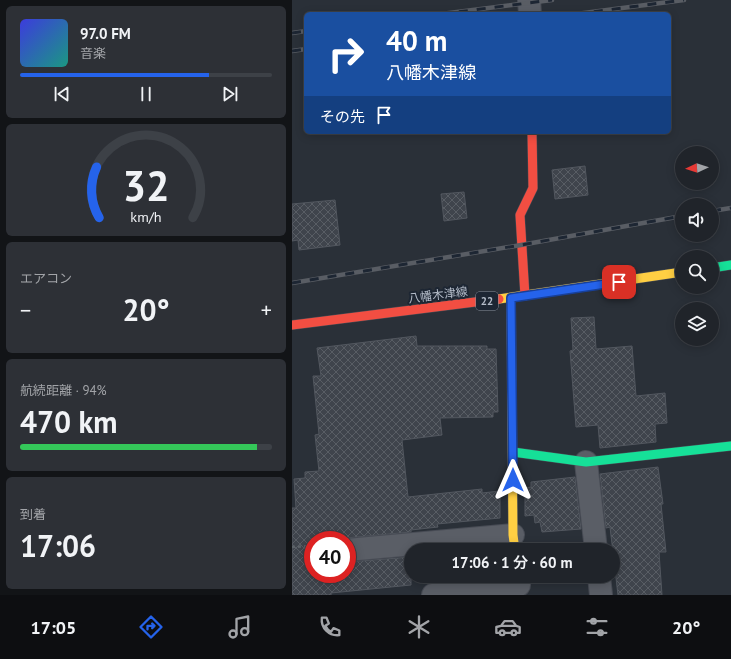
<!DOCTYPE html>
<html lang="ja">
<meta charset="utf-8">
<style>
body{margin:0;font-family:"PT Sans","Noto Sans JP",sans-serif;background:#2d3036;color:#f1f3f6;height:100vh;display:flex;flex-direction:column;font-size:15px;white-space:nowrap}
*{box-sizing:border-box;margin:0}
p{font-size:13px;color:#a2a4a8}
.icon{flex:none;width:22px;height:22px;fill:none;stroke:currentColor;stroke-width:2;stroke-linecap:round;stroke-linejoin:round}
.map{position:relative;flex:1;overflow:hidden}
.side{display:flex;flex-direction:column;gap:6px;padding:6px;background:#121417;width:292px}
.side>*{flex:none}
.top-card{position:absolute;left:12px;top:12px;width:367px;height:122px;border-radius:6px;box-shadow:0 2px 10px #0003,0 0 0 1px #3d4147;background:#1a4fa0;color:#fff;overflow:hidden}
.needle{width:26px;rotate:266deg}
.buttons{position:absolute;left:383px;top:146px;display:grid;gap:8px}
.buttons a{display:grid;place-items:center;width:44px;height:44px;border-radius:50%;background:#20242a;box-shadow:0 2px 10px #0003,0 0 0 1px #3d4147;font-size:20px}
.speed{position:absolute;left:12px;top:531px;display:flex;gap:8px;font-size:20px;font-weight:700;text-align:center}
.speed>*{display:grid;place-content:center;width:52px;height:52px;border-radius:50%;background:#20242a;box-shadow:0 2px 10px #0003,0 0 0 1px #3d4147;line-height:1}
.speed .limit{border:6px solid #d22;background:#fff;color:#111}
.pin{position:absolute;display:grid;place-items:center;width:34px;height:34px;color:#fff;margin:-17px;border-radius:8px;box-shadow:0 2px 6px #0006}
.me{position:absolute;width:44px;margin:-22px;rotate:0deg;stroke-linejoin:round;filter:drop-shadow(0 0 3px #0008)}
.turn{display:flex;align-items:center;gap:14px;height:84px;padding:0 16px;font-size:18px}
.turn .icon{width:52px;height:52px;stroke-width:2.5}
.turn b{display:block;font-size:28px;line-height:34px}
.then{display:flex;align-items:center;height:38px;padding:0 16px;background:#0003;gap:8px;font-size:15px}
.big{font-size:30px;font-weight:600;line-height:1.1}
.side .tile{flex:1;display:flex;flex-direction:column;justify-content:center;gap:6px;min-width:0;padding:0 14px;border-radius:6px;background:#2d3036}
.side .dial{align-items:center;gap:0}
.dial svg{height:104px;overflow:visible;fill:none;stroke:#3d4147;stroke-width:7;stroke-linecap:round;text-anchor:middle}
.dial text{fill:#f1f3f6;stroke:none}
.song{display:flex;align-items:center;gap:12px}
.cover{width:48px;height:48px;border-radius:6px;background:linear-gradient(135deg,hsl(240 70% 55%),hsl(170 70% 35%))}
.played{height:4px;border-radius:2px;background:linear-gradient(90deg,#2563eb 75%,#3d4147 75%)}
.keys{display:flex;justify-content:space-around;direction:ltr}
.heat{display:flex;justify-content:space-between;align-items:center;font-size:22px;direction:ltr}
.charge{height:6px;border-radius:3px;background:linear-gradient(90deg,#34c759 94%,#3d4147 0)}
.trip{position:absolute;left:112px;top:543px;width:216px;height:40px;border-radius:20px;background:#20242a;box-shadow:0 2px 10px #0003,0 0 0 1px #3d4147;font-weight:600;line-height:40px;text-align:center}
.tab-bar{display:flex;height:64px;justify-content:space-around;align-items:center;background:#0d0e11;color:#a2a4a8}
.tab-bar .icon{width:28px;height:28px}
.tab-bar .current{color:#2563eb}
.tab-bar b{font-size:18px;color:#f1f3f6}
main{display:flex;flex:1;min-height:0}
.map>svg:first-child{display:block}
</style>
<main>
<section class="side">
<div class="tile">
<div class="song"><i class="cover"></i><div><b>97.0 FM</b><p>音楽</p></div></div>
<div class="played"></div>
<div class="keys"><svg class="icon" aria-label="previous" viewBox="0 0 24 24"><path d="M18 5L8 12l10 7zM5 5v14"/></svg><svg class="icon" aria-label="pause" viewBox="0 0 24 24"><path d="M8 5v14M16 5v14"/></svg><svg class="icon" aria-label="next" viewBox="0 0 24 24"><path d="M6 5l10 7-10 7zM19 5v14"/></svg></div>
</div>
<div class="tile dial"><svg viewBox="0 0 100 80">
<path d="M14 69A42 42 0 1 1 86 69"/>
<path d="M14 69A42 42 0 0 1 12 30" stroke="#2563eb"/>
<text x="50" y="56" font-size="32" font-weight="700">32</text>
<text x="50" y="72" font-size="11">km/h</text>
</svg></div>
<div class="tile"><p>エアコン</p>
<div class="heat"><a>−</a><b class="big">20°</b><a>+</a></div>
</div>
<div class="tile"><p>航続距離 · 94%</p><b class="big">470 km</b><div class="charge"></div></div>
<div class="tile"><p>到着</p><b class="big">17:06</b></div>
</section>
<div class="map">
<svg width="439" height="595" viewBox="0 0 439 595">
<defs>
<pattern id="building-cross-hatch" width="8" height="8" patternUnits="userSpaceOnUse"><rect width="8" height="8" fill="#3f444c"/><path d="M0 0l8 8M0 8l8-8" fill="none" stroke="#585d64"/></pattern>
</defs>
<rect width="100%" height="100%" fill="#2a3038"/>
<g fill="url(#building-cross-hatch)" stroke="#52575f">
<path d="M293,166l3,29 -33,4 -3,-29z"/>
<path d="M172,192l3,26 -23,3 -3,-27z"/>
<path d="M43,200l5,45 -41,5 -1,-10 -6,1v-37z"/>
<path d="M302,317l2,32 36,-3 4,50 29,-3 2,30 -12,1 1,18 -56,6 -2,-23 -22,2 -6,-76 3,-1 -2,-32z"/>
<path d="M124,336l1,10h70v3h9l2,63h-5v5l-53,1 2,17 -40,5 6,57 74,-8v4l18,-2v27l-63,6 1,3 -27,3v2l-65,6 -6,2h-27v34h34v-12l64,-5v28l-80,8v2h-39v-87h4l-2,-29 11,-1v-6l14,-1 -4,-36 4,-1 -6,-58h8l-4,-28z"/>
<path d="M366,467l5,37h-2l5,48h-7l3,43h-44l-8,-68 -4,1 -6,-54z"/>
<path d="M283,477l6,52 -39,3 -2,-10 -5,1 -1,-8 -9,1v-28l6,-1v-5z"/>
</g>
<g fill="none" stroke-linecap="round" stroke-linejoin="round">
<defs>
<g id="street">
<path d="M237,0l1,14"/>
<path d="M294,462l10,88"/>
<path d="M55,550l166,-15"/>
<path d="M307,576l2,19"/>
<path d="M141,595l86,-10"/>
</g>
<g id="fast">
<path d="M420,268l19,-3"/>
<path d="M221,452l73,10 145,-16"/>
</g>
<g id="slow">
<path d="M219,298l2,237 2,15"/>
<path d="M207,299l183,-27"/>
</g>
<g id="jam">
<path d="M233,296l-5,-81 13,-27 -1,-56"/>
<path d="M0,325l207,-26"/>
</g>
</defs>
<use href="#street" stroke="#484c55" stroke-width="24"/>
<use href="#fast" stroke="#484c55" stroke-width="10"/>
<use href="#slow" stroke="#484c55" stroke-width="10"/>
<use href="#jam" stroke="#484c55" stroke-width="10"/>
<path stroke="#5c6268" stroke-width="2.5" stroke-dasharray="3 3" stroke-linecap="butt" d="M0,547l21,-1"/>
<use href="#street" stroke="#5a5e66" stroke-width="22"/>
<use href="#fast" stroke="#16e098" stroke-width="9"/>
<use href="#slow" stroke="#ffcf43" stroke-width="9"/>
<use href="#jam" stroke="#f24e42" stroke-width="9"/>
<defs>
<g id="rail">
<path d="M149,14l111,-14"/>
<path d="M284,14l108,-14"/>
<path d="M0,33l14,-2"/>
<path d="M0,51l14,-2"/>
<path d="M420,211l19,-3"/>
<path d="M0,283l229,-38 161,-29"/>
</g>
</defs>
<use href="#rail" stroke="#595d64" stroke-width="4.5"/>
<use href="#rail" stroke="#1d2633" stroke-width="3" stroke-dasharray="9" stroke-linecap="butt"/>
</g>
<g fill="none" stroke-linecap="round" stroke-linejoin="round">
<defs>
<path id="route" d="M221,480l-2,-182 108,-16"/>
</defs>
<use href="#route" stroke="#184099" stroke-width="10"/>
<use href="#route" stroke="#2563eb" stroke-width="7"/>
</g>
<g text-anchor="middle" stroke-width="4" stroke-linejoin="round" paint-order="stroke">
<rect fill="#1d2633" stroke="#878f9c" stroke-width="1" x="184" y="292" width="22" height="18" rx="3"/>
<g font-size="11" font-weight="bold" fill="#b4bcc9">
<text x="195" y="305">22</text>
</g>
<g font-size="12" fill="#b4bcc9" stroke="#1d2633">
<text transform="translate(146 295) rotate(-7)" y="4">八幡木津線</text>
</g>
</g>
</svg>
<div class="buttons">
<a><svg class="needle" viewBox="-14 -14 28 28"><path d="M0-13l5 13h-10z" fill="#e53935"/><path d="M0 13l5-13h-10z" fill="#a2a4a8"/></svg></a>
<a><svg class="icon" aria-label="sound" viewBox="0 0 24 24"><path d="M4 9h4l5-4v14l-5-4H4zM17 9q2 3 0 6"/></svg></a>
<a><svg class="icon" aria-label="search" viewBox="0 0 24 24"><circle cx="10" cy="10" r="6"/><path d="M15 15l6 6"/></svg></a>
<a><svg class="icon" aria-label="layers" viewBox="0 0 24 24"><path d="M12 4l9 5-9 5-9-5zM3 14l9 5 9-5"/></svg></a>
</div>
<div class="speed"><div class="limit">40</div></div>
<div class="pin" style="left:327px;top:282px;background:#d93025"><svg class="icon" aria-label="arrive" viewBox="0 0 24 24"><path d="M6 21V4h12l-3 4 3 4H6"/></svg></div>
<svg class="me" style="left:221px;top:480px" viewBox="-20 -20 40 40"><path d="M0-17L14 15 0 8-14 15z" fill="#2563eb" stroke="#fff" stroke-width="4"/></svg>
<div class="trip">17:06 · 1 分 · 60 m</div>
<div class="top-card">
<div class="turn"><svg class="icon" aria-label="right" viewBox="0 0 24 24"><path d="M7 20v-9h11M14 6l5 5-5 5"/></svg><div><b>40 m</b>八幡木津線</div></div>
<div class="then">その先<svg class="icon" aria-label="arrive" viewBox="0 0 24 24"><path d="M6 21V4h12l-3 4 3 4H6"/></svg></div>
</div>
</div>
</main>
<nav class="tab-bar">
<b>17:05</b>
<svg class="icon current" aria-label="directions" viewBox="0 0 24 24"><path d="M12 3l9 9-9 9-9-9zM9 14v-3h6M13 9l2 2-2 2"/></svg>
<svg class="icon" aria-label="music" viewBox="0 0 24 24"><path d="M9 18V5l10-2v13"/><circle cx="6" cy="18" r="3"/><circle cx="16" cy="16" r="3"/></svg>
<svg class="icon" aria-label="phone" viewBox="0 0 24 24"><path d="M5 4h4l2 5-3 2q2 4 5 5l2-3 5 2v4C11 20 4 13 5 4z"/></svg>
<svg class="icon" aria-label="climate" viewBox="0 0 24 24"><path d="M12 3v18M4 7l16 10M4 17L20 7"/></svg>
<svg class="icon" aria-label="car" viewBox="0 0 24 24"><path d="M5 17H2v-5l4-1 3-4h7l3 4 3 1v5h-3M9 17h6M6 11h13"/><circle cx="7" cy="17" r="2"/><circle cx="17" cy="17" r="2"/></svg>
<svg class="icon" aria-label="filters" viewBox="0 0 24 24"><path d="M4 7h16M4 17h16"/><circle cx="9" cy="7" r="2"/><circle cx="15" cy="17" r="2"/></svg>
<b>20°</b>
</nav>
